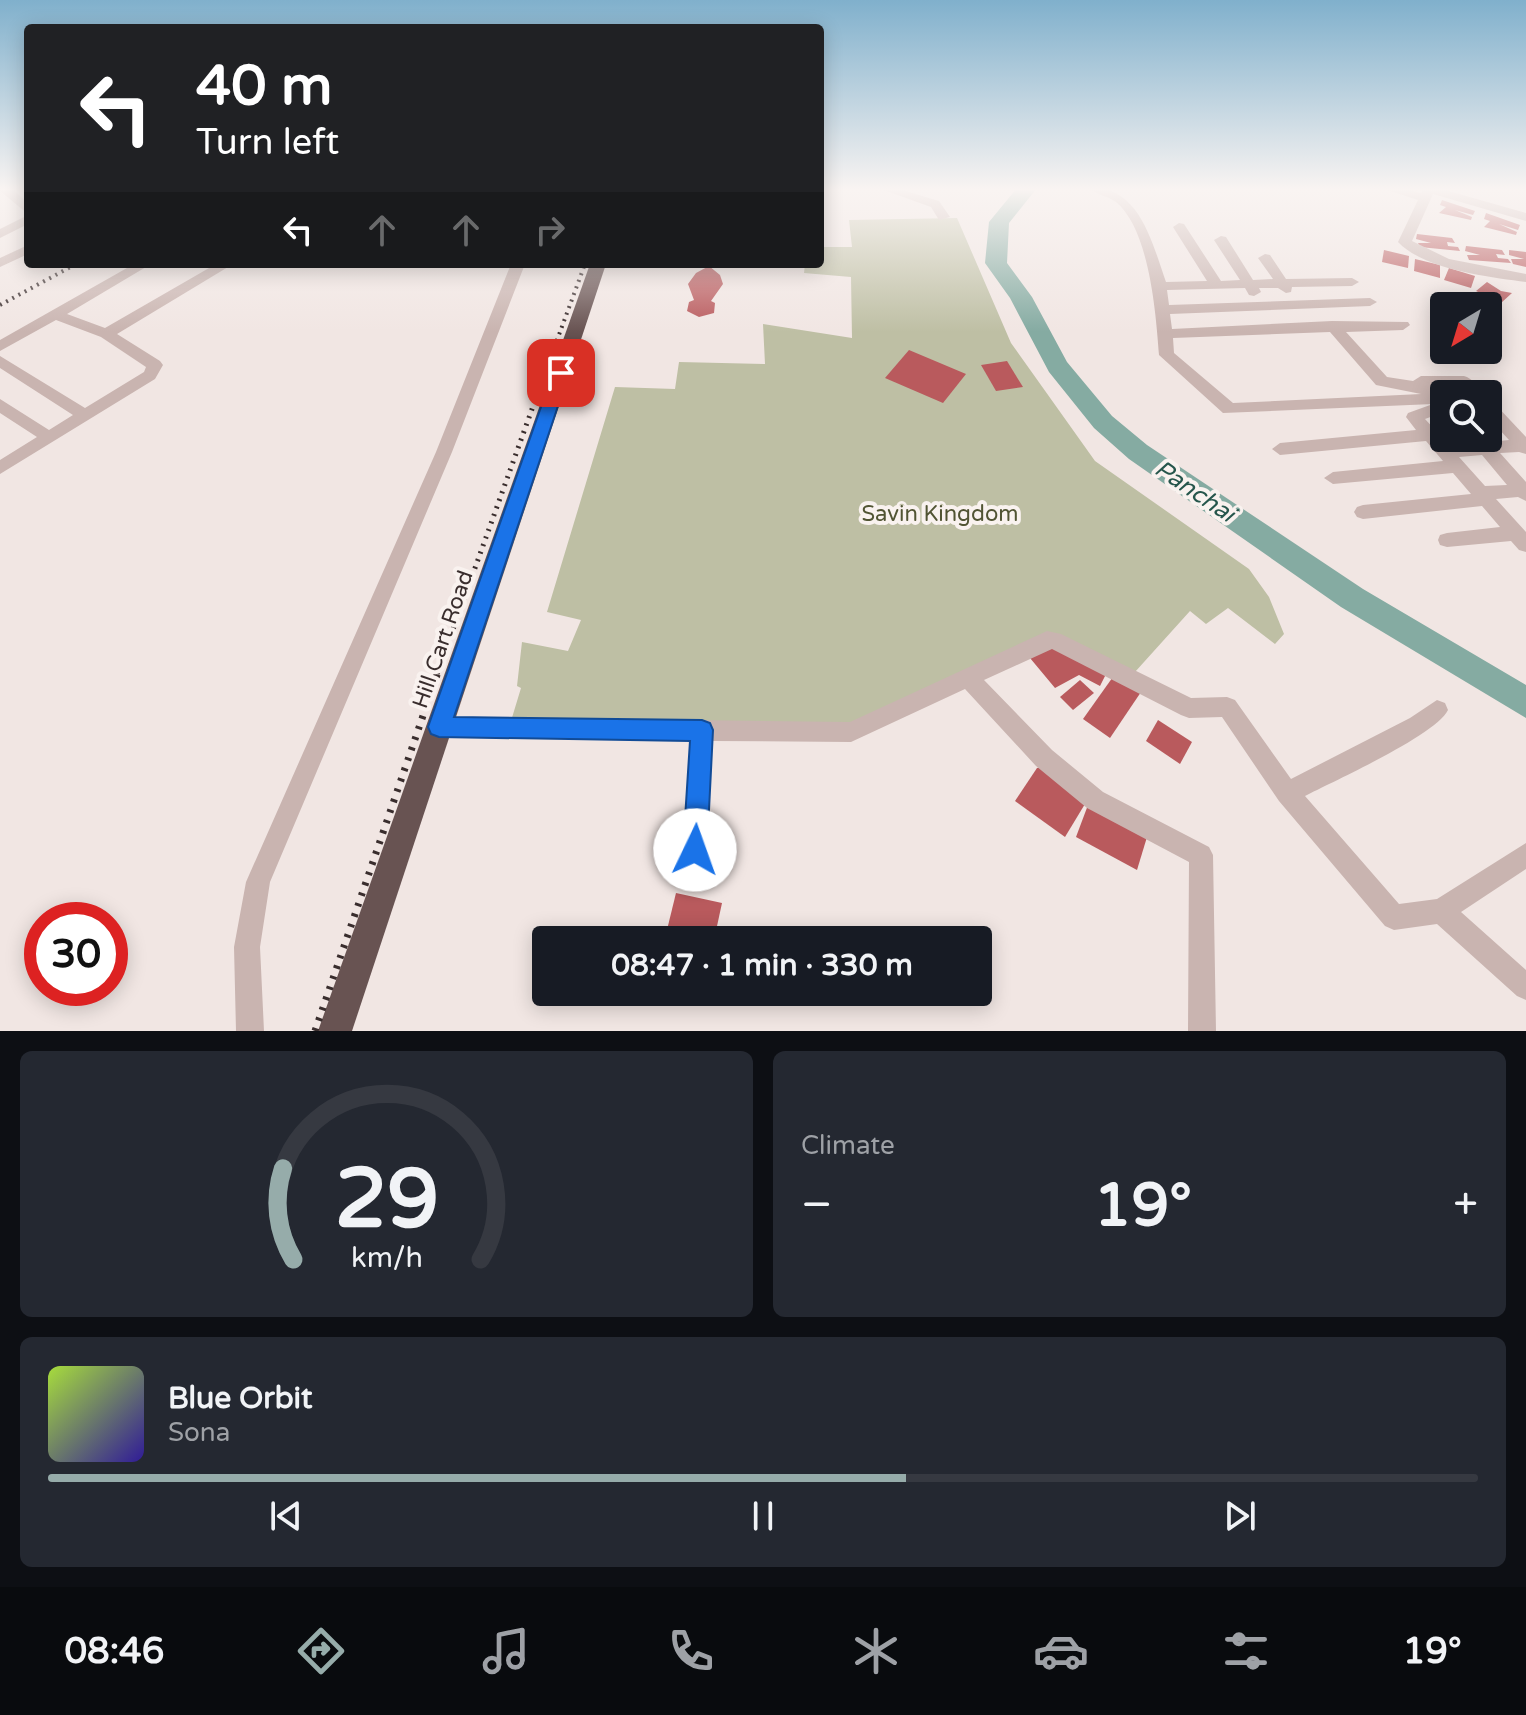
<!DOCTYPE html>
<meta charset="utf-8">
<style>
body{margin:0;font-family:"Varela Round",sans-serif;background:#242831;color:#f1f3f6;height:100vh;display:flex;flex-direction:column;font-size:30px;white-space:nowrap}
*{box-sizing:border-box;margin:0}
p{font-size:26px;color:#9ea1a6}
.icon{flex:none;width:44px;height:44px;fill:none;stroke:currentColor;stroke-width:2;stroke-linecap:round;stroke-linejoin:round}
.map{position:relative;height:1031px;overflow:hidden}
.side{display:flex;flex-direction:column;gap:20px;padding:20px;background:#0d0f14;flex:1}
.side>*{flex:none}
.guide{position:absolute;left:24px;top:24px;width:800px;height:244px;border-radius:8px;box-shadow:0 4px 20px #0003;background:#202124;color:#fff;overflow:hidden}
.needle{width:52px;rotate:218deg}
.fabs{position:absolute;left:1430px;top:292px;display:grid;gap:16px}
.fabs a{display:grid;place-items:center;width:72px;height:72px;border-radius:8px;background:#171b24;box-shadow:0 4px 20px #0003;font-size:40px}
.speed{position:absolute;left:24px;top:902px;display:flex;gap:16px;font-size:40px;font-weight:700;text-align:center}
.speed>*{display:grid;place-content:center;width:104px;height:104px;border-radius:50%;background:#171b24;box-shadow:0 4px 20px #0003;line-height:1}
.speed .limit{border:12px solid #d22;background:#fff;color:#111}
.pin{position:absolute;display:grid;place-items:center;width:68px;height:68px;color:#fff;margin:-34px;border-radius:16px;box-shadow:0 4px 12px #0006}
.me{position:absolute;width:88px;margin:-44px;rotate:3deg;stroke-linejoin:round;filter:drop-shadow(0 0 6px #0008)}
.turn{display:flex;align-items:center;gap:28px;height:168px;padding:0 40px;font-size:36px}
.turn .icon{width:104px;height:104px;stroke-width:2.5}
.turn b{display:block;font-size:56px;line-height:68px}
.lanes{display:flex;align-items:center;height:76px;padding:0 40px;background:#0003;justify-content:center;gap:40px;direction:ltr}
.lanes .off{opacity:.35}
.big{font-size:60px;font-weight:800;line-height:1.1}
.side .widget{flex:1;display:flex;flex-direction:column;justify-content:center;gap:12px;min-width:0;padding:0 28px;border-radius:12px;background:#242831}
.side .dial{align-items:center;gap:0}
.dial svg{height:208px;overflow:visible;fill:none;stroke:#363941;stroke-width:7;stroke-linecap:round;text-anchor:middle}
.dial text{fill:#f1f3f6;stroke:none}
.song{display:flex;align-items:center;gap:24px}
.cover{width:96px;height:96px;border-radius:12px;background:linear-gradient(135deg,hsl(80 70% 55%),hsl(250 70% 35%))}
.played{height:8px;border-radius:4px;background:linear-gradient(90deg,#96acaa 60%,#363941 60%)}
.keys{display:flex;justify-content:space-around;direction:ltr}
.heat{display:flex;justify-content:space-between;align-items:center;font-size:44px;direction:ltr}
.side .tiles{flex:1;display:grid;gap:20px;grid-template-columns:1fr 1fr}
.widget:last-child{grid-column:span 2}
.trip{position:absolute;left:532px;top:926px;width:460px;height:80px;border-radius:8px;background:#171b24;box-shadow:0 4px 20px #0003;font-weight:800;line-height:80px;text-align:center}
.tabs{display:flex;height:128px;justify-content:space-around;align-items:center;background:#090b0e;color:#9ea1a6}
.tabs .icon{width:56px;height:56px}
.tabs .selected{color:#96acaa}
.tabs b{font-size:36px;color:#f1f3f6}
.map>svg:first-child{display:block}
</style>
<div class="map">
<svg width="1526" height="1031" viewBox="0 0 1526 1031">
<rect width="100%" height="100%" fill="#f1e6e3"/>
<path fill="#bebfa4" d="M957,218l54,125 84,118 154,108 20,28 15,37 -9,10 -47,-36 -22,16 -16,-13 -55,61 -85,-40 -197,95 -342,-6 10,-33 -4,-2 5,-44 46,9 13,-31 -34,-8 68,-225 60,2 4,-27 86,2 -2,-40 89,14 -1,-61 -47,-4 1,-9h15v-17h32l-3,-27z"/>
<g fill="none" stroke-linecap="round" stroke-linejoin="round">
<path fill="#85aba2" fill-rule="evenodd" d="M1017,188h20l-28,35 -2,40 25,34 35,65 45,54 35,29 216,144 163,96v33l-185,-111 -212,-148 -35,-31 -45,-56 -39,-74 -25,-35 4,-41z"/>
</g>
<g fill="#b95a5d">
<path d="M1442,200l33,11 -2,4 -18,-5 17,7 -1,3 -32,-7 7,-6 -6,-2z"/>
<path d="M1486,213l34,12 -2,5 -19,-6 18,8 -1,3 -32,-8 6,-6 -6,-2z"/>
<path d="M1417,234l35,4 3,5 -8,-1 1,4 10,1 2,4 -40,-4 -2,-4h13l-15,-4z"/>
<path d="M1466,246l36,4 3,5 -9,-1 2,4 10,1 3,4 -42,-3 -2,-5h13l-15,-4z"/>
<path d="M1384,250l25,6 -1,12 -26,-6z"/>
<path d="M1509,250l17,2v15l-13,-3 -2,-5h13l-15,-4z"/>
<path d="M1415,259l25,6v13l-26,-7z"/>
<path d="M709,266l11,9 3,9 -12,17 4,2 -1,10 -15,4 -12,-6 2,-9 5,-2 -6,-16 8,-11z"/>
<path d="M1449,268l26,8 -4,12 -27,-8z"/>
<path d="M1487,282l14,9 11,2 -11,10 -25,-12z"/>
<path d="M909,350l57,24 -23,29 -58,-25z"/>
<path d="M1007,361l16,26 -27,4 -15,-26z"/>
<path d="M1055,644l52,28 -7,14 -21,-11 -24,13 -25,-30z"/>
<path d="M1115,674l26,18 -31,46 -27,-19z"/>
<path d="M1080,680l14,13 -21,17 -13,-13z"/>
<path d="M1158,720l34,22 -12,22 -34,-23z"/>
<path d="M1042,767l46,32 -23,38 -50,-36 22,-33z"/>
<path d="M1088,805l59,32 -10,33 -61,-33z"/>
<path d="M676,893l46,10 -8,37 -49,-2z"/>
</g>
<g fill="none" stroke-linecap="round" stroke-linejoin="round">
<g fill="#c9b4b0" fill-rule="evenodd">
<path d="M0,188h11l17,15v11l-28,-23z"/>
<path d="M878,188h18l43,13 11,16 -11,3 -8,-13z"/>
<path d="M1089,188c51,-3 63,55 77,94l41,-1 -34,-54 6,-4 5,1 37,57 19,-1 -26,-40 7,-4 5,1 27,43 20,-1 -15,-21 7,-4 5,1 16,24 66,-1 7,4 -7,4 -60,1 -1,5 -5,1 -8,-5h-19l2,4 -7,4 -5,-1 -4,-7 -78,2 2,15 201,-7 7,4 -7,4 -200,8 2,15 160,-8 76,1 2,3 -7,5 -57,2 41,45 26,4 8,-5h43c8,2 15,11 20,18h-17l-7,-8h-22l5,7 6,1h-5v18l-19,7 24,26 24,-2 5,-5 12,4 19,-2 -21,-23v-16l6,2 32,34v17l-7,-2 -19,1 26,29v19l-8,-4 -22,2 30,33v20l-7,-2 -8,-9 -64,6 -7,-2 -2,-5 2,-5 7,-2 53,-6 -18,-21 -119,13 -6,-2 -3,-5 3,-5 6,-2 108,-11 -18,-21 -120,11 -9,-6 9,-6 110,-11 -17,-20 -146,14 -8,-6 8,-6 136,-13 -10,-13 2,-4 25,-9 -210,9 -64,-58c-3,-39 -9,-125 -43,-153 -8,-6 -19,-7 -27,-14zM1330,332l46,53 45,9 -188,9 -59,-50 -1,-15zM1482,455l25,30 -22,1 -26,-29z"/>
<path d="M1381,188h19l21,5 3,-5h14l88,25v8l-93,-27 -21,47 37,18 77,15v8c-37,-5 -101,-12 -128,-40l20,-42z"/>
<path d="M28,215v9l-28,14v-9z"/>
<path d="M28,245v9l-28,13v-9z"/>
<path d="M134,264h17l-84,50 38,14 111,-64h17l-116,70 43,27 3,4 -8,14 -155,95v-14l37,-23 -37,-24v-14l49,31 24,-15 -73,-47v-12l85,52 59,-36 2,-5 -45,-30 -45,-17 -56,31v-11z"/>
<path d="M511,264h14l-73,188 -182,430 -10,65 4,84h-28l-2,-84 12,-65 190,-430z"/>
<path d="M1047,631l14,3 130,64 36,-1 8,3 56,79 119,-61 27,-18 8,3 3,7c-12,25 -114,71 -143,86l94,108 38,-5 89,-56v26l-65,43 65,58v30l-9,-4 -80,-72 -43,6 -9,-4 -106,-125 -57,-84 -33,1 -8,-3 -129,-66 -68,31 68,70 51,42 106,55 4,8 3,176h-28l1,-169 -102,-54 -51,-42 -71,-77 -114,53 -139,-1 -7,139 -3,9 -9,3 -9,-3 -3,-9 9,-140 -251,-3 -8,-3 -3,-7 3,-7 8,-3 411,5z"/>
</g>
<path fill="#685352" fill-rule="evenodd" d="M590,264h16l-254,767h-34z"/>
<g stroke="#392d2d" stroke-width="4" stroke-dasharray="2 5" stroke-linecap="butt">
<path d="M0,305l76,-41"/>
<path d="M535,400l50,-136"/>
</g>
<path stroke="#392d2d" stroke-width="5" stroke-dasharray="2 6" stroke-linecap="butt" d="M437,674l99,-276"/>
<path stroke="#392d2d" stroke-width="7" stroke-dasharray="3 8" stroke-linecap="butt" d="M315,1031l123,-359"/>
</g>
<linearGradient id="sky" x2="0" y2="1"><stop stop-color="#80b0cc"/><stop offset="0.57" stop-color="#f9f4f2"/><stop offset="1" stop-color="#f9f4f2" stop-opacity="0"/></linearGradient>
<rect width="1526" height="332" fill="url(#sky)"/>
<path fill="#1a73e8" stroke="#114b97" stroke-width="2" d="M561,368l8,5 -115,344 248,3 8,3 3,7 -6,120 -3,9 -9,3 -9,-3 -3,-9 7,-109 -251,-4 -8,-3 -3,-7 125,-354z"/>
<g text-anchor="middle" stroke-width="8" stroke-linejoin="round" paint-order="stroke">
<g font-size="22" fill="#515433" stroke="#f9f2ef">
<text x="940" y="521">Savin Kingdom</text>
</g>
<g font-size="22" fill="#392d2d" stroke="#f9f2ef">
<text transform="translate(442 639) rotate(-71)" y="8">Hill Cart Road</text>
</g>
<g font-size="24" font-style="italic" fill="#26564c" stroke="#f9f2ef">
<text transform="translate(1195 491) rotate(34)" y="8">Panchai</text>
</g>
</g>
</svg>
<div class="fabs">
<a><svg class="needle" viewBox="-14 -14 28 28"><path d="M0-13l5 13h-10z" fill="#e53935"/><path d="M0 13l5-13h-10z" fill="#9ea1a6"/></svg></a>
<a><svg class="icon" aria-label="search" viewBox="0 0 24 24"><circle cx="10" cy="10" r="6"/><path d="M15 15l6 6"/></svg></a>
</div>
<div class="speed"><div class="limit">30</div></div>
<div class="pin" style="left:561px;top:373px;background:#d93025"><svg class="icon" aria-label="arrive" viewBox="0 0 24 24"><path d="M6 21V4h12l-3 4 3 4H6"/></svg></div>
<svg class="me" style="left:695px;top:850px" viewBox="-20 -20 40 40"><circle r="19" fill="#fff"/><path d="M0-13L10 11 0 6-10 11z" fill="#1a73e8"/></svg>
<div class="trip">08:47 · 1 min · 330 m</div>
<div class="guide">
<div class="turn"><svg class="icon" aria-label="left" viewBox="0 0 24 24"><path d="M17 20v-9H6M10 6l-5 5 5 5"/></svg><div><b>40 m</b>Turn left</div></div>
<div class="lanes"><svg class="icon" aria-label="left" viewBox="0 0 24 24"><path d="M17 20v-9H6M10 6l-5 5 5 5"/></svg><svg class="icon off" aria-label="ahead" viewBox="0 0 24 24"><path d="M12 20V5M6 11l6-6 6 6"/></svg><svg class="icon off" aria-label="ahead" viewBox="0 0 24 24"><path d="M12 20V5M6 11l6-6 6 6"/></svg><svg class="icon off" aria-label="right" viewBox="0 0 24 24"><path d="M7 20v-9h11M14 6l5 5-5 5"/></svg></div>
</div>
</div>
<section class="side">
<div class="tiles">
<div class="widget dial"><svg viewBox="0 0 100 80">
<path d="M14 69A42 42 0 1 1 86 69"/>
<path d="M14 69A42 42 0 0 1 10 34" stroke="#96acaa"/>
<text x="50" y="56" font-size="32" font-weight="700">29</text>
<text x="50" y="72" font-size="11">km/h</text>
</svg></div>
<div class="widget"><p>Climate</p>
<div class="heat"><a>−</a><b class="big">19°</b><a>+</a></div>
</div>
<div class="widget">
<div class="song"><i class="cover"></i><div><b>Blue Orbit</b><p>Sona</p></div></div>
<div class="played"></div>
<div class="keys"><svg class="icon" aria-label="previous" viewBox="0 0 24 24"><path d="M18 5L8 12l10 7zM5 5v14"/></svg><svg class="icon" aria-label="pause" viewBox="0 0 24 24"><path d="M8 5v14M16 5v14"/></svg><svg class="icon" aria-label="next" viewBox="0 0 24 24"><path d="M6 5l10 7-10 7zM19 5v14"/></svg></div>
</div>
</div>
</section>
<nav class="tabs">
<b>08:46</b>
<svg class="icon selected" aria-label="directions" viewBox="0 0 24 24"><path d="M12 3l9 9-9 9-9-9zM9 14v-3h6M13 9l2 2-2 2"/></svg>
<svg class="icon" aria-label="music" viewBox="0 0 24 24"><path d="M9 18V5l10-2v13"/><circle cx="6" cy="18" r="3"/><circle cx="16" cy="16" r="3"/></svg>
<svg class="icon" aria-label="phone" viewBox="0 0 24 24"><path d="M5 4h4l2 5-3 2q2 4 5 5l2-3 5 2v4C11 20 4 13 5 4z"/></svg>
<svg class="icon" aria-label="climate" viewBox="0 0 24 24"><path d="M12 3v18M4 7l16 10M4 17L20 7"/></svg>
<svg class="icon" aria-label="car" viewBox="0 0 24 24"><path d="M5 17H2v-5l4-1 3-4h7l3 4 3 1v5h-3M9 17h6M6 11h13"/><circle cx="7" cy="17" r="2"/><circle cx="17" cy="17" r="2"/></svg>
<svg class="icon" aria-label="filters" viewBox="0 0 24 24"><path d="M4 7h16M4 17h16"/><circle cx="9" cy="7" r="2"/><circle cx="15" cy="17" r="2"/></svg>
<b>19°</b>
</nav>
